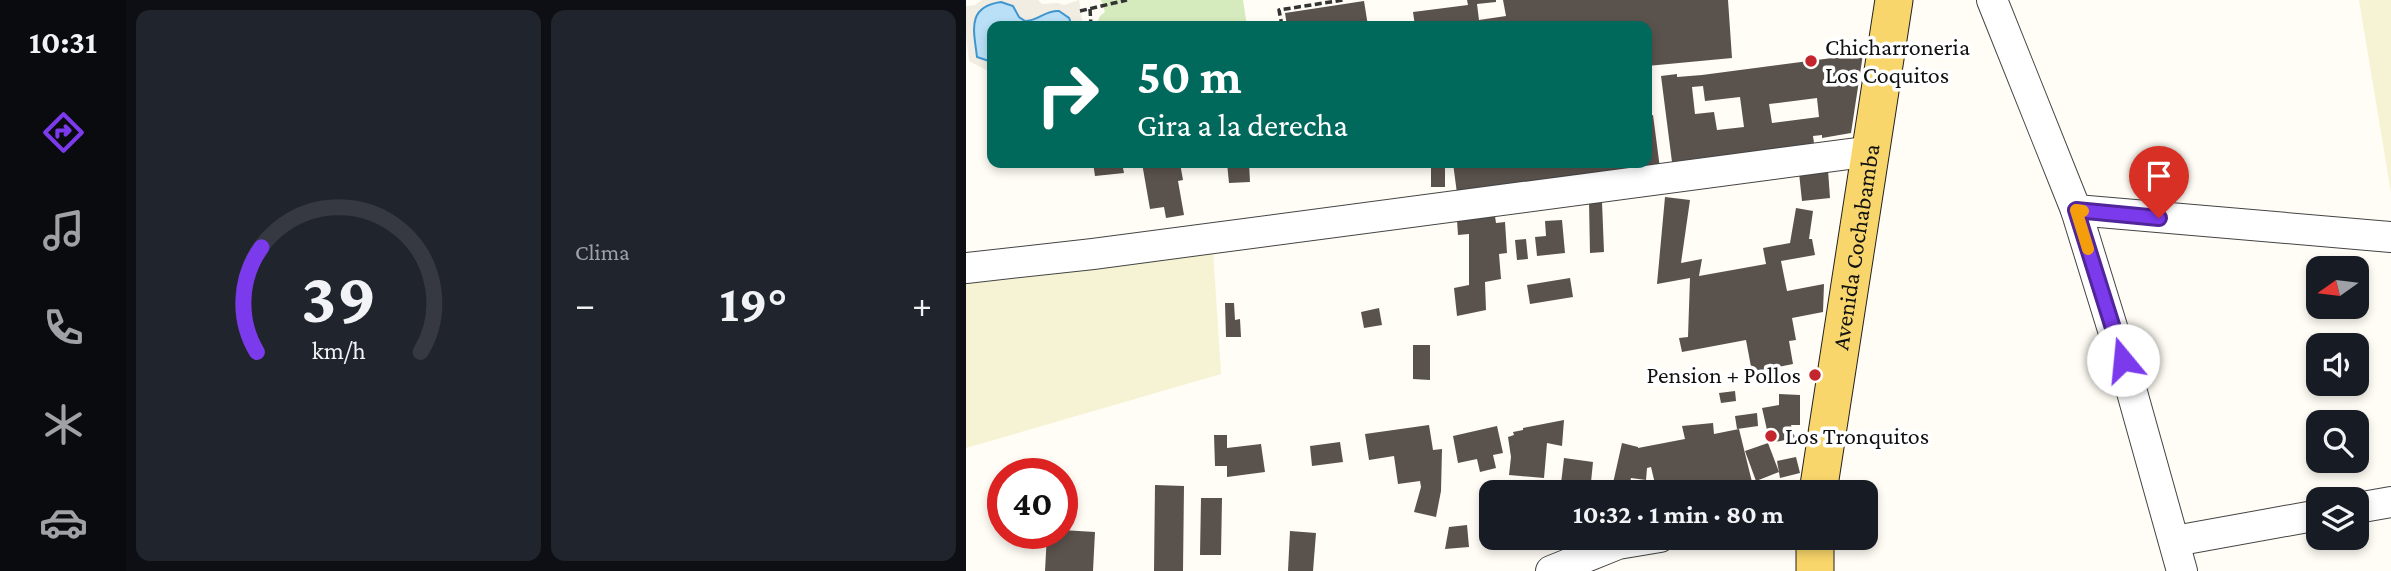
<!DOCTYPE html>
<html lang="es">
<meta charset="utf-8">
<style>
body{margin:0;font-family:"Crimson Pro",serif;background:#20242c;color:#f1f3f6;height:100vh;display:flex;flex-direction:column;font-size:26px;white-space:nowrap}
*{box-sizing:border-box;margin:0}
p{font-size:23px;color:#9ea1a6}
.icon{flex:none;width:38px;height:38px;fill:none;stroke:currentColor;stroke-width:2;stroke-linecap:round;stroke-linejoin:round}
.map{position:relative;flex:1;overflow:hidden}
.side{display:flex;flex-direction:column;gap:10px;padding:10px;background:#0d0f14;width:840px}
.side>*{flex:none}
.guide{position:absolute;left:21px;top:21px;width:665px;height:147px;border-radius:14px;box-shadow:0 4px 10px #0003;background:#00695c;color:#fff;overflow:hidden}
.needle{width:46px;rotate:256deg}
.fabs{position:absolute;left:1340px;top:256px;display:grid;gap:14px}
.fabs a{display:grid;place-items:center;width:63px;height:63px;border-radius:14px;background:#171b24;box-shadow:0 4px 10px #0003;font-size:35px}
.speed{position:absolute;left:21px;top:458px;display:flex;gap:14px;font-size:35px;font-weight:700;text-align:center}
.speed>*{display:grid;place-content:center;width:91px;height:91px;border-radius:50%;background:#171b24;box-shadow:0 4px 10px #0003;line-height:1}
.speed .limit{border:10px solid #d22;background:#fff;color:#111}
.pin{position:absolute;display:grid;place-items:center;width:60px;height:60px;color:#fff;margin:-72px -30px;border-radius:50% 50% 50% 0;rotate:-45deg;box-shadow:0 0 7px #0007}
.pin .icon{rotate:45deg}
.me{position:absolute;width:77px;margin:-38px;rotate:343deg;stroke-linejoin:round;filter:drop-shadow(0 0 5px #0008)}
.turn{display:flex;align-items:center;gap:24px;height:147px;padding:0 35px;font-size:32px}
.turn .icon{width:91px;height:91px;stroke-width:2.5}
.turn b{display:block;font-size:49px;line-height:60px}
.big{font-size:52px;font-weight:700;line-height:1.1}
.side .tile{flex:1;display:flex;flex-direction:column;justify-content:center;gap:10px;min-width:0;padding:0 24px;border-radius:14px;background:#20242c}
.side .dial{align-items:center;gap:0}
.dial svg{height:182px;overflow:visible;fill:none;stroke:#363941;stroke-width:7;stroke-linecap:round;text-anchor:middle}
.dial text{fill:#f1f3f6;stroke:none}
.heat{display:flex;justify-content:space-between;align-items:center;font-size:38px;direction:ltr}
.side .tiles{flex:1;display:grid;gap:10px;grid-template-columns:repeat(2,1fr)}
.trip{position:absolute;left:513px;top:480px;width:399px;height:70px;border-radius:14px;background:#171b24;box-shadow:0 4px 10px #0003;font-weight:700;line-height:70px;text-align:center}
main{display:flex;flex:1;min-height:0}
.dock{display:flex;flex-direction:column;width:126px;justify-content:space-around;align-items:center;background:#090b0e;color:#9ea1a6}
.dock .icon{width:49px;height:49px}
.dock .active{color:#7c3aed}
.dock b{font-size:32px;color:#f1f3f6}
.map>svg:first-child{display:block}
</style>
<main>
<nav class="dock">
<b>10:31</b>
<svg class="icon active" aria-label="directions" viewBox="0 0 24 24"><path d="M12 3l9 9-9 9-9-9zM9 14v-3h6M13 9l2 2-2 2"/></svg>
<svg class="icon" aria-label="music" viewBox="0 0 24 24"><path d="M9 18V5l10-2v13"/><circle cx="6" cy="18" r="3"/><circle cx="16" cy="16" r="3"/></svg>
<svg class="icon" aria-label="phone" viewBox="0 0 24 24"><path d="M5 4h4l2 5-3 2q2 4 5 5l2-3 5 2v4C11 20 4 13 5 4z"/></svg>
<svg class="icon" aria-label="climate" viewBox="0 0 24 24"><path d="M12 3v18M4 7l16 10M4 17L20 7"/></svg>
<svg class="icon" aria-label="car" viewBox="0 0 24 24"><path d="M5 17H2v-5l4-1 3-4h7l3 4 3 1v5h-3M9 17h6M6 11h13"/><circle cx="7" cy="17" r="2"/><circle cx="17" cy="17" r="2"/></svg>
</nav>
<section class="side">
<div class="tiles">
<div class="tile dial"><svg viewBox="0 0 100 80">
<path d="M14 69A42 42 0 1 1 86 69"/>
<path d="M14 69A42 42 0 0 1 16 23" stroke="#7c3aed"/>
<text x="50" y="56" font-size="32" font-weight="700">39</text>
<text x="50" y="72" font-size="11">km/h</text>
</svg></div>
<div class="tile"><p>Clima</p>
<div class="heat"><a>−</a><b class="big">19°</b><a>+</a></div>
</div>
</div>
</section>
<div class="map">
<svg width="1425" height="571" viewBox="0 0 1425 571">
<rect width="100%" height="100%" fill="#fffdf5"/>
<g fill="#f6f3d4">
<path d="M1393,0h32v193z"/>
<path d="M247,249l8,125 -255,74v-170z"/>
</g>
<path fill="#d5ebbd" d="M135,0h142l4,26h-151l4,-10 5,-4z"/>
<path fill="#f1ede2" d="M16,0h56l4,4 16,-1 6,2 15,-5 4,26h-11l-19,-16 -18,9 -10,2 -24,-19 -10,2 -7,3 -10,28 3,7v15l15,5v9l-6,-1 -17,-9 -3,-25v-30l9,-1z"/>
<path fill="#b9e0f7" stroke="#3f96cf" stroke-width="2" d="M35,2l12,4 6,11 6,4c13,0 20,-11 34,-10l10,7 3,8h-80v36l-15,-5c-3,-26 -11,-50 24,-55z"/>
<g fill="#5a524d" fill-rule="evenodd">
<path d="M501,0h29v2l-19,2 2,16 27,-4 -3,-16h225l4,58 -85,8v-40h-232l-2,-14 55,-7z"/>
<path d="M398,1l4,25h-81l-2,-13z"/>
<path d="M897,54l-12,79 -29,5v-3l-9,1 3,21 -105,13 -2,-13 -37,5 -11,-86 16,-2v3l25,-2zM737,86l2,15 35,-4 4,30 -27,3 -3,-18 -19,2 -3,-27zM851,98l2,19 -47,6 -3,-19z"/>
<path d="M687,115l8,61 -203,25 -5,-38h194v-47z"/>
<path d="M127,163h36l1,4 -7,1 1,5 -29,3z"/>
<path d="M176,163h38l3,17 -5,1 6,34 -18,3 -2,-11 -14,2z"/>
<path d="M261,163h22l1,19 -21,1z"/>
<rect x="465" y="163" width="14" height="24"/>
<path d="M862,170l2,28 -28,3 -3,-28z"/>
<path d="M699,197l25,3 -9,63 21,-4 -3,17 67,-12 -3,-16 27,-5 6,-35 17,3 -4,28h3l3,16 -34,6 6,30 37,-7 -1,28 -31,6 4,22 -7,1 4,23 -41,8 -6,-32 -64,12 -3,-14 9,-1 2,-59 -33,6z"/>
<path d="M623,202h13l2,50 -14,1z"/>
<path d="M529,216l1,7 9,-1 2,31 -8,1 2,25 -16,3 1,28 -29,6 -3,-28 15,-3v-51l-11,1 -1,-15z"/>
<path d="M596,220l3,33 -28,3 -2,-19 11,-1 -1,-15z"/>
<path d="M560,239l2,20 -11,1 -2,-20z"/>
<path d="M604,278l3,19 -43,7 -3,-19z"/>
<path d="M259,303h9l1,17 5,-1 1,18h-15z"/>
<path d="M413,308l3,17 -18,3 -3,-16z"/>
<path d="M447,345h17v35l-17,-1z"/>
<path d="M769,391l1,10 -15,2 -2,-10z"/>
<path d="M813,394l21,1v30h-9l4,13 -25,5 -8,-35 17,-3z"/>
<path d="M791,413l1,13 -21,3 -2,-13z"/>
<path d="M598,420l-2,26 -15,-3 -3,35 -35,-3 2,-18 -3,-20 6,-2 -1,-3 10,-2v-2z"/>
<path d="M747,423l1,11 25,-5 14,57 -23,6h-73l-6,-25 -4,1 -1,12 -15,-2 -3,14h-17l11,-49 16,4v1l47,-9 -3,-13z"/>
<path d="M463,425l4,25 9,-1 -1,42 -5,26 -22,-5 7,-25 -1,-6 -22,3 -4,-28 -25,4 -4,-26z"/>
<path d="M531,426l6,27 -10,2 3,13 -16,4 -3,-13 -19,4 -5,-27z"/>
<path d="M248,435h13v13l34,-4 4,28 -38,5v-11h-12z"/>
<path d="M374,442l3,20 -31,4 -2,-20z"/>
<path d="M802,443l11,29 -23,9 -11,-30z"/>
<path d="M830,457l4,16 -20,5 -3,-17z"/>
<path d="M598,458l29,4 -3,30h-30z"/>
<path d="M189,485l29,1 -1,85h-29z"/>
<path d="M235,498h21l-1,57h-21z"/>
<path d="M501,525l2,22 -24,2 4,-22z"/>
<path d="M96,530l33,2 -2,39h-48l2,-37h15z"/>
<path d="M324,531l26,2 -3,38h-25z"/>
<path d="M590,537h29v7l-30,-3z"/>
</g>
<g fill="none" stroke-linecap="round" stroke-linejoin="round">
<defs>
<g id="minor">
<path d="M1026,0l84,210 54,175 52,186"/>
<path d="M1110,210l315,27"/>
<path d="M0,268l127,-14 779,-103"/>
<path d="M1391,508l34,-6"/>
<path d="M1209,541l144,-26"/>
<path d="M585,571l67,-27 42,-7"/>
</g>
<g id="major">
<path id="s1" d="M852,492l76,-492"/>
<path d="M849,537v34"/>
</g>
</defs>
<use href="#minor" stroke="#444" stroke-width="32"/>
<use href="#major" stroke="#222" stroke-width="39"/>
<g stroke="#333" stroke-width="3.5" stroke-dasharray="7 3.5" stroke-linecap="butt">
<path d="M124,9l1,17"/>
<path d="M114,11l47,-11"/>
<path d="M316,26l-3,-16 64,-10"/>
</g>
<use href="#minor" stroke="#fff" stroke-width="30"/>
<use href="#major" stroke="#f9d66b" stroke-width="37"/>
</g>
<g fill="none" stroke-linecap="round" stroke-linejoin="round">
<defs>
<path id="route" d="M1157,360l-47,-150 83,8"/>
</defs>
<use href="#route" stroke="#51269a" stroke-width="18"/>
<use href="#route" stroke="#7c3aed" stroke-width="12"/>
<path stroke="#f59e0b" stroke-width="12" d="M1117,211l-7,-1 12,39"/>
</g>
<g fill="#c4262e" stroke="#fff" stroke-width="2.5">
<circle cx="845" cy="61" r="7"/>
<circle cx="849" cy="375" r="7"/>
<circle cx="805" cy="436" r="7"/>
</g>
<g text-anchor="middle" stroke-width="7" stroke-linejoin="round" paint-order="stroke">
<g font-size="24" fill="#111" stroke="#fff" text-anchor="start">
<text x="859" y="55">Chicharroneria<tspan x="859" dy="28">Los Coquitos</tspan></text>
<text x="835" y="383" text-anchor="end">Pension + Pollos</text>
<text x="819" y="444">Los Tronquitos</text>
</g>
<g font-size="24" fill="#111" stroke="#fff">
<text dy="8" stroke="none"><textPath href="#s1" startOffset="248">Avenida Cochabamba</textPath></text>
</g>
</g>
</svg>
<div class="fabs">
<a><svg class="needle" viewBox="-14 -14 28 28"><path d="M0-13l5 13h-10z" fill="#e53935"/><path d="M0 13l5-13h-10z" fill="#9ea1a6"/></svg></a>
<a><svg class="icon" aria-label="sound" viewBox="0 0 24 24"><path d="M4 9h4l5-4v14l-5-4H4zM17 9q2 3 0 6"/></svg></a>
<a><svg class="icon" aria-label="search" viewBox="0 0 24 24"><circle cx="10" cy="10" r="6"/><path d="M15 15l6 6"/></svg></a>
<a><svg class="icon" aria-label="layers" viewBox="0 0 24 24"><path d="M12 4l9 5-9 5-9-5zM3 14l9 5 9-5"/></svg></a>
</div>
<div class="speed"><div class="limit">40</div></div>
<div class="pin" style="left:1193px;top:218px;background:#d93025"><svg class="icon" aria-label="arrive" viewBox="0 0 24 24"><path d="M6 21V4h12l-3 4 3 4H6"/></svg></div>
<svg class="me" style="left:1157px;top:360px" viewBox="-20 -20 40 40"><circle r="19" fill="#fff"/><path d="M0-13L10 11 0 6-10 11z" fill="#7c3aed"/></svg>
<div class="trip">10:32 · 1 min · 80 m</div>
<div class="guide">
<div class="turn"><svg class="icon" aria-label="right" viewBox="0 0 24 24"><path d="M7 20v-9h11M14 6l5 5-5 5"/></svg><div><b>50 m</b>Gira a la derecha</div></div>
</div>
</div>
</main>
